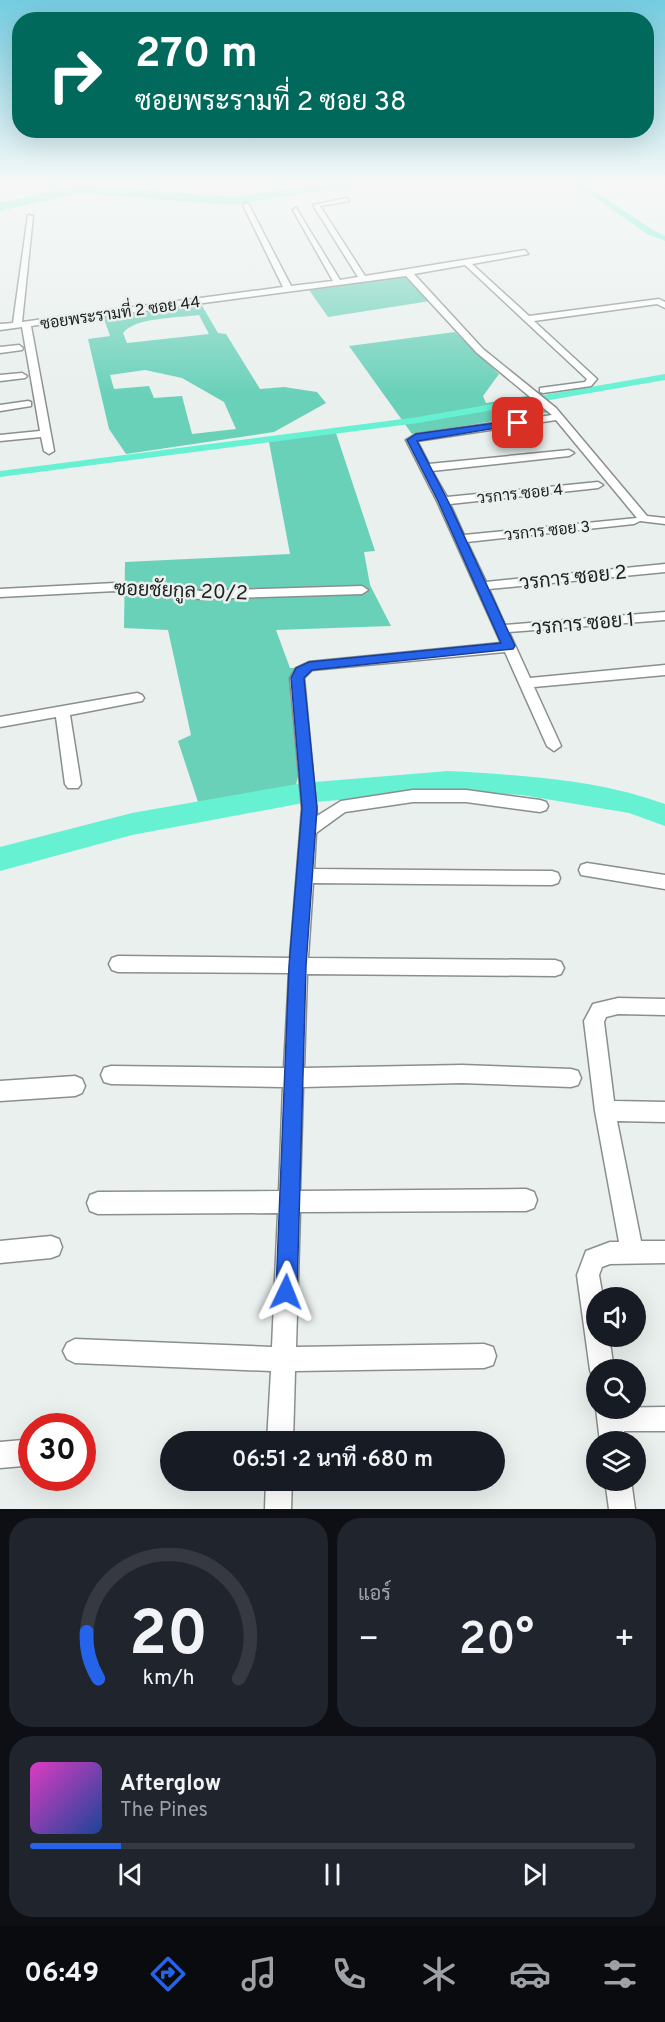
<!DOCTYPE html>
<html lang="th">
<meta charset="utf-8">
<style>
body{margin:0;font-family:Overpass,Sarabun,sans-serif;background:#20242c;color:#f1f3f6;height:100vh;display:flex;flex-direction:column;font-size:22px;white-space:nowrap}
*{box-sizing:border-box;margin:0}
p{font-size:20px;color:#9ea1a6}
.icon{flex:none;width:33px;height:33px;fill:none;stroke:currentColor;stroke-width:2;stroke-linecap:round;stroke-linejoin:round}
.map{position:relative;height:1509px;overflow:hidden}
.drawer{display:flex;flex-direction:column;gap:9px;padding:9px;background:#0d0f14;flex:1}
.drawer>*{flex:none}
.top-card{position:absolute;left:12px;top:12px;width:642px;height:126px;border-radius:24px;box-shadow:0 6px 24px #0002;background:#00695c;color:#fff;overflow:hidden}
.tools{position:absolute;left:586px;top:1287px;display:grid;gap:12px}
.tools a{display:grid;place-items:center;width:60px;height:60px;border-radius:50%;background:#171b24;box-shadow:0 6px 24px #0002;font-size:30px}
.speed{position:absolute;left:18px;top:1413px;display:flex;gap:12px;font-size:30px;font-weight:700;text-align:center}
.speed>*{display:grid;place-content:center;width:78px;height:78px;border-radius:50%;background:#171b24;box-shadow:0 6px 24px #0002;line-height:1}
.speed .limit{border:9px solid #d22;background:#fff;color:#111}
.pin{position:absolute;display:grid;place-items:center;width:51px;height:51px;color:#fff;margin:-26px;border-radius:12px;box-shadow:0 3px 9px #0006}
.me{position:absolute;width:66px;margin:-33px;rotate:2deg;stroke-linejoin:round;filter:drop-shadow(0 0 4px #0008)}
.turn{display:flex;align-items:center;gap:21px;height:126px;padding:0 24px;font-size:27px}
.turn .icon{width:78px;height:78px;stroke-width:2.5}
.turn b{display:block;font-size:42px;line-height:51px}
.big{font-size:45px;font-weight:600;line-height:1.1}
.drawer .widget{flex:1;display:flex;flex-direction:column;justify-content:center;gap:9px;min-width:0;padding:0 21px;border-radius:24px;background:#20242c}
.drawer .dial{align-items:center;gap:0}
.dial svg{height:156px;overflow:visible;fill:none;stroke:#363941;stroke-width:7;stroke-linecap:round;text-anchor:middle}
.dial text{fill:#f1f3f6;stroke:none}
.song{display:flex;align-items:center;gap:18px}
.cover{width:72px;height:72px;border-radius:9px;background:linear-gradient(135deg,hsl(310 70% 55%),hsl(220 70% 35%))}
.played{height:6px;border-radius:3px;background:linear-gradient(90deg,#2563eb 15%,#363941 15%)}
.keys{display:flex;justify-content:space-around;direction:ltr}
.heat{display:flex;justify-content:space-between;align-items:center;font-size:33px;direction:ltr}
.drawer .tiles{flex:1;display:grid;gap:9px;grid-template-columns:1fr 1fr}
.widget:last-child{grid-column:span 2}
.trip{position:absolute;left:160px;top:1431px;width:345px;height:60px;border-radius:30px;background:#171b24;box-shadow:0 6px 24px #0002;font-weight:600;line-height:60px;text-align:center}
.dock{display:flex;height:96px;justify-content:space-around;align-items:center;background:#090b0e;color:#9ea1a6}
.dock .icon{width:42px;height:42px}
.dock .on{color:#2563eb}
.dock b{font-size:27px;color:#f1f3f6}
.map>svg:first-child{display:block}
</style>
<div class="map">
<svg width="665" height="1509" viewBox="0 0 665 1509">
<rect width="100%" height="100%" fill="#e9f0ee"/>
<g fill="#6ad1b9" fill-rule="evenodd">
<path d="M405,275l25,26 -102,16 -19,-27z"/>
<path d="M201,304l17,29 8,1 34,55 24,-2 33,5 9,11 -52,29 -148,22 -17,-25 -21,-90 22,-3 -7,-20zM199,315l10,19 -82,9 -4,-10c12,-16 56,-15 76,-18zM145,370l37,8 42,24 12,27 -44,5 -10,-38 -28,2 -5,-12 -35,3 -4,-14z"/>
<path d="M455,332l44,42 -16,22 3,7 46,-8 18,17 -138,22 -63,-88z"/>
<path d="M335,430l40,121 -11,1 6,33 21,41 -115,4 14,38h11l-11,25 8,83 -2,9 -95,26 -23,-70 13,-6 -23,-105 -44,-2 1,-66 165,-8 -21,-112z"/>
</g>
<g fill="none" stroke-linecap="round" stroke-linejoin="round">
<g fill="#66f1d3" fill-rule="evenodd">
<path d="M575,183h7l71,47 12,6v5l-18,-7z"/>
<path d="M665,374v6l-247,43 -418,54v-6l418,-54z"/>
</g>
<g fill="#66f1d3" fill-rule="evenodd">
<path d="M332,183h23l-6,3 -116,19 -154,-12 -79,18v-8l79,-18 154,12z"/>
<path d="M448,771c72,4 148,8 217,33v22l-36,-13 -107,-18 -74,-4 -145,12 -171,32 -132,36v-24l132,-34 171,-30z"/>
</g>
<defs>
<g id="street">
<path d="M347,198l2,3 -29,5 45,70 160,-26 3,4 -56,10 57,52 130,-17 6,3v6l-8,-4 -123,17 63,58 -6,7 -48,7 -3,-1v-4l45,-6 2,-3 -122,-114 -51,9 69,75 73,59 91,108 18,2v6l-25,-3 -6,3 -167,18 19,40 179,-18v8l-176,17 16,36 160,-13v8l-156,12 21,46 135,-13v10l-131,12 27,59 -7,5 -7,-5 -42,-94 -193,18 -8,8 13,138 24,-15 72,-11h53l74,10 6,2 2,4 -2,4 -6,2 -74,-10h-53l-68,10 -29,21 -2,36 238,2 6,2 2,5 -2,5 -6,2 -239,-2 -5,75 247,2 6,2 3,6 -3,6 -6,2 -248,-2 -3,94 158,-3 109,4 7,2 3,7 -3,7 -7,2 -109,-4 -159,4 -3,104 226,-2 8,3 3,8 -3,8 -8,3 -226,1 -4,135 188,-3 9,3 3,9 -3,9 -9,3 -189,3 -2,71h-26l4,-71 -196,-8 -8,-4 -4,-8 4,-8 8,-4 197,8 6,-134 -180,1 -8,-3 -3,-8 3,-8 8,-3 181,-1 4,-104 -172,-3 -7,-2 -3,-7 3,-7 7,-2 173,2 5,-95 -171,-1 -6,-2 -3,-6 3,-6 6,-2 172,2 12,-150 -12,-130 6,-10 13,-6 192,-19 -64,-142 -31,-61 10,-6 136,-19 -75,-62 -71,-77 -375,50 23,125 -5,3 -5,-3 -3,-14 -41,4v-6l40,-4 -18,-104 -22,3v-6l13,-1 15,-108 5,1 -11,106 261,-35 -40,-82 3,-2 3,2 42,81 42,-5 -40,-71 3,-2 44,72 18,-3 -45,-72zM556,420l81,98 -173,17 -14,-31 148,-16 5,-3 -5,-3 -151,15 -15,-26 137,-15 5,-3 -5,-3 -140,14 -12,-23z"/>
<path d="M19,345l4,3 -1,2 -22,3v-6z"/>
<path d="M22,373l5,3 -2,2 -25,3v-6z"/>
<path d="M28,401l3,1v4l-31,5v-6z"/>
<path d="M115,583l86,8 161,-5 6,4 -6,4 -161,5 -86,-8 -115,6v-8z"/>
<path d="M137,693l5,2 2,3 -2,3 -72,14 11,69 -3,4h-10l-3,-4 -9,-67 -56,10v-10z"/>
<path d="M587,863l78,12v14l-84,-14 -2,-5 2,-5z"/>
<path d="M618,998l47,1v16l-47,-1 -12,3 -2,5 10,79 51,1v20l-48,-1 24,120h24v22l-55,1 -8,3 -3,8 4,23h-6v38h12l5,34h-17v10l-4,-1 -3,-9 -13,-95 9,-24 24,-9h9l-24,-131 -11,-90 9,-17z"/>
<path d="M75,1076l7,3 3,7 -3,7 -7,3 -75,5v-20z"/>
<path d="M51,1236l8,3 3,8 -3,8 -8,3 -51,5v-22z"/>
<path d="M597,1405v3l68,-1v24h-41l2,11h-26l-4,-34z"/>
<path d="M23,1440l9,4v18l-9,4 -23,2v-26z"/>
<path d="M266,1480h26l-1,29h-26z"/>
<path d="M605,1480h26l4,29h-26z"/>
</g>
</defs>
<use href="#street" stroke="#898f8e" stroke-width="3"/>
<use href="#street" fill="#fff" fill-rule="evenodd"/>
</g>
<linearGradient id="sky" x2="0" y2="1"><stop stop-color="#74cce0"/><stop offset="0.46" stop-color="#f5f8f7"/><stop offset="1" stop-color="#f5f8f7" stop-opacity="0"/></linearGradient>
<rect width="665" height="394" fill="url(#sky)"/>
<path fill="#2563eb" stroke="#184099" stroke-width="1.5" d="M518,420l4,3 -1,1 -104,17 31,60 67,145 -2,3 -201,21 -8,8 13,130 -11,158 -9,326 -3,8 -8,3 -7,-3 -3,-8 13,-326 13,-158 -11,-130 5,-10 13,-6 192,-19 -63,-142 -31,-61 9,-6z"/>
<g text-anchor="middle" stroke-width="5" stroke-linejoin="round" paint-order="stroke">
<g font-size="16" fill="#1e2120" stroke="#e9f0ee">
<text transform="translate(120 312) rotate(-8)" y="6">ซอยพระรามที่ 2 ซอย 44</text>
<text transform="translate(520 493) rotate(-6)" y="6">วรการ ซอย 4</text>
<text transform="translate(547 530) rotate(-6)" y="6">วรการ ซอย 3</text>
</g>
<g font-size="20" fill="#1e2120" stroke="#e9f0ee">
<text transform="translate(573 577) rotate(-6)" y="7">วรการ ซอย 2</text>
<text transform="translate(181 590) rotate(2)" y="7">ซอยชัยกูล 20/2</text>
<text transform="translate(583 623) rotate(-5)" y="7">วรการ ซอย 1</text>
</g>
</g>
</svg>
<div class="tools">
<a><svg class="icon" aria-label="sound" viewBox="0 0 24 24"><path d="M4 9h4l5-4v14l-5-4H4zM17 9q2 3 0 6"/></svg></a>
<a><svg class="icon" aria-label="search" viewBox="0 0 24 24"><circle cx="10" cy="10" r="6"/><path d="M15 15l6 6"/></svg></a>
<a><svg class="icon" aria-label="layers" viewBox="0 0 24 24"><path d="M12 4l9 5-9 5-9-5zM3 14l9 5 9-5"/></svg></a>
</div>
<div class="speed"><div class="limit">30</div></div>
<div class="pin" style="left:518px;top:423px;background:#d93025"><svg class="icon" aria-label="arrive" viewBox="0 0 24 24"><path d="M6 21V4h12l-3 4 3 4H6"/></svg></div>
<svg class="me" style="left:286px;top:1292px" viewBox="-20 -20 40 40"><path d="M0-17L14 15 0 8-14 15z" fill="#2563eb" stroke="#fff" stroke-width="4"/></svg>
<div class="trip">06:51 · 2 นาที · 680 m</div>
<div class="top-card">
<div class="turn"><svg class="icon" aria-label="right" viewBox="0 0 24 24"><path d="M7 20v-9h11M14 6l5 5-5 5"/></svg><div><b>270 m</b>ซอยพระรามที่ 2 ซอย 38</div></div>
</div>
</div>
<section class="drawer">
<div class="tiles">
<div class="widget dial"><svg viewBox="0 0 100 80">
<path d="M14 69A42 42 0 1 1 86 69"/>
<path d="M14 69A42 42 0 0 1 8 45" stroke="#2563eb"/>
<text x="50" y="56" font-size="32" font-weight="700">20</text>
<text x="50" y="72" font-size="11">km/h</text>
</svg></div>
<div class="widget"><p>แอร์</p>
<div class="heat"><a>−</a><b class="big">20°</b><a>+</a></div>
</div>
<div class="widget">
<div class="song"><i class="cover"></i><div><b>Afterglow</b><p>The Pines</p></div></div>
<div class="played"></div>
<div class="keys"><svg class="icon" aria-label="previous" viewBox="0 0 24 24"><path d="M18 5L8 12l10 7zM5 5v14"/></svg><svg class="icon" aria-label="pause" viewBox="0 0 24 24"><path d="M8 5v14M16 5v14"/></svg><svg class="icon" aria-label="next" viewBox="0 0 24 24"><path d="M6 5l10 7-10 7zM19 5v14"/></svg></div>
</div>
</div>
</section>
<nav class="dock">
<b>06:49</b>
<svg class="icon on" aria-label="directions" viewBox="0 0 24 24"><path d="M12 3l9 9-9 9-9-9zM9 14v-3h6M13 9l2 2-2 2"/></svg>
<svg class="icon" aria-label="music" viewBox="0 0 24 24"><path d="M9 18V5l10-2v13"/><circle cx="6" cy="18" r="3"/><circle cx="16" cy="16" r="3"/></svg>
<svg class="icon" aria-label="phone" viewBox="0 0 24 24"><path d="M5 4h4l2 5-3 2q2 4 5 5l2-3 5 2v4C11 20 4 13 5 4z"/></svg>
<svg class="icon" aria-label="climate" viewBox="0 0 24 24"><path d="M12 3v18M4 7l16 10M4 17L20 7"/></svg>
<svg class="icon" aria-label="car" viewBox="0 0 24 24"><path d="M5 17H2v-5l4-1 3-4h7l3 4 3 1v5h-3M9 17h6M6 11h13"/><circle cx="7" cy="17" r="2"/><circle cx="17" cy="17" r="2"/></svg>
<svg class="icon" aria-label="filters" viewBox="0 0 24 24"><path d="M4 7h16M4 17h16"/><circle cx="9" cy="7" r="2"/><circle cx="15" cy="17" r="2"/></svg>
</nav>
